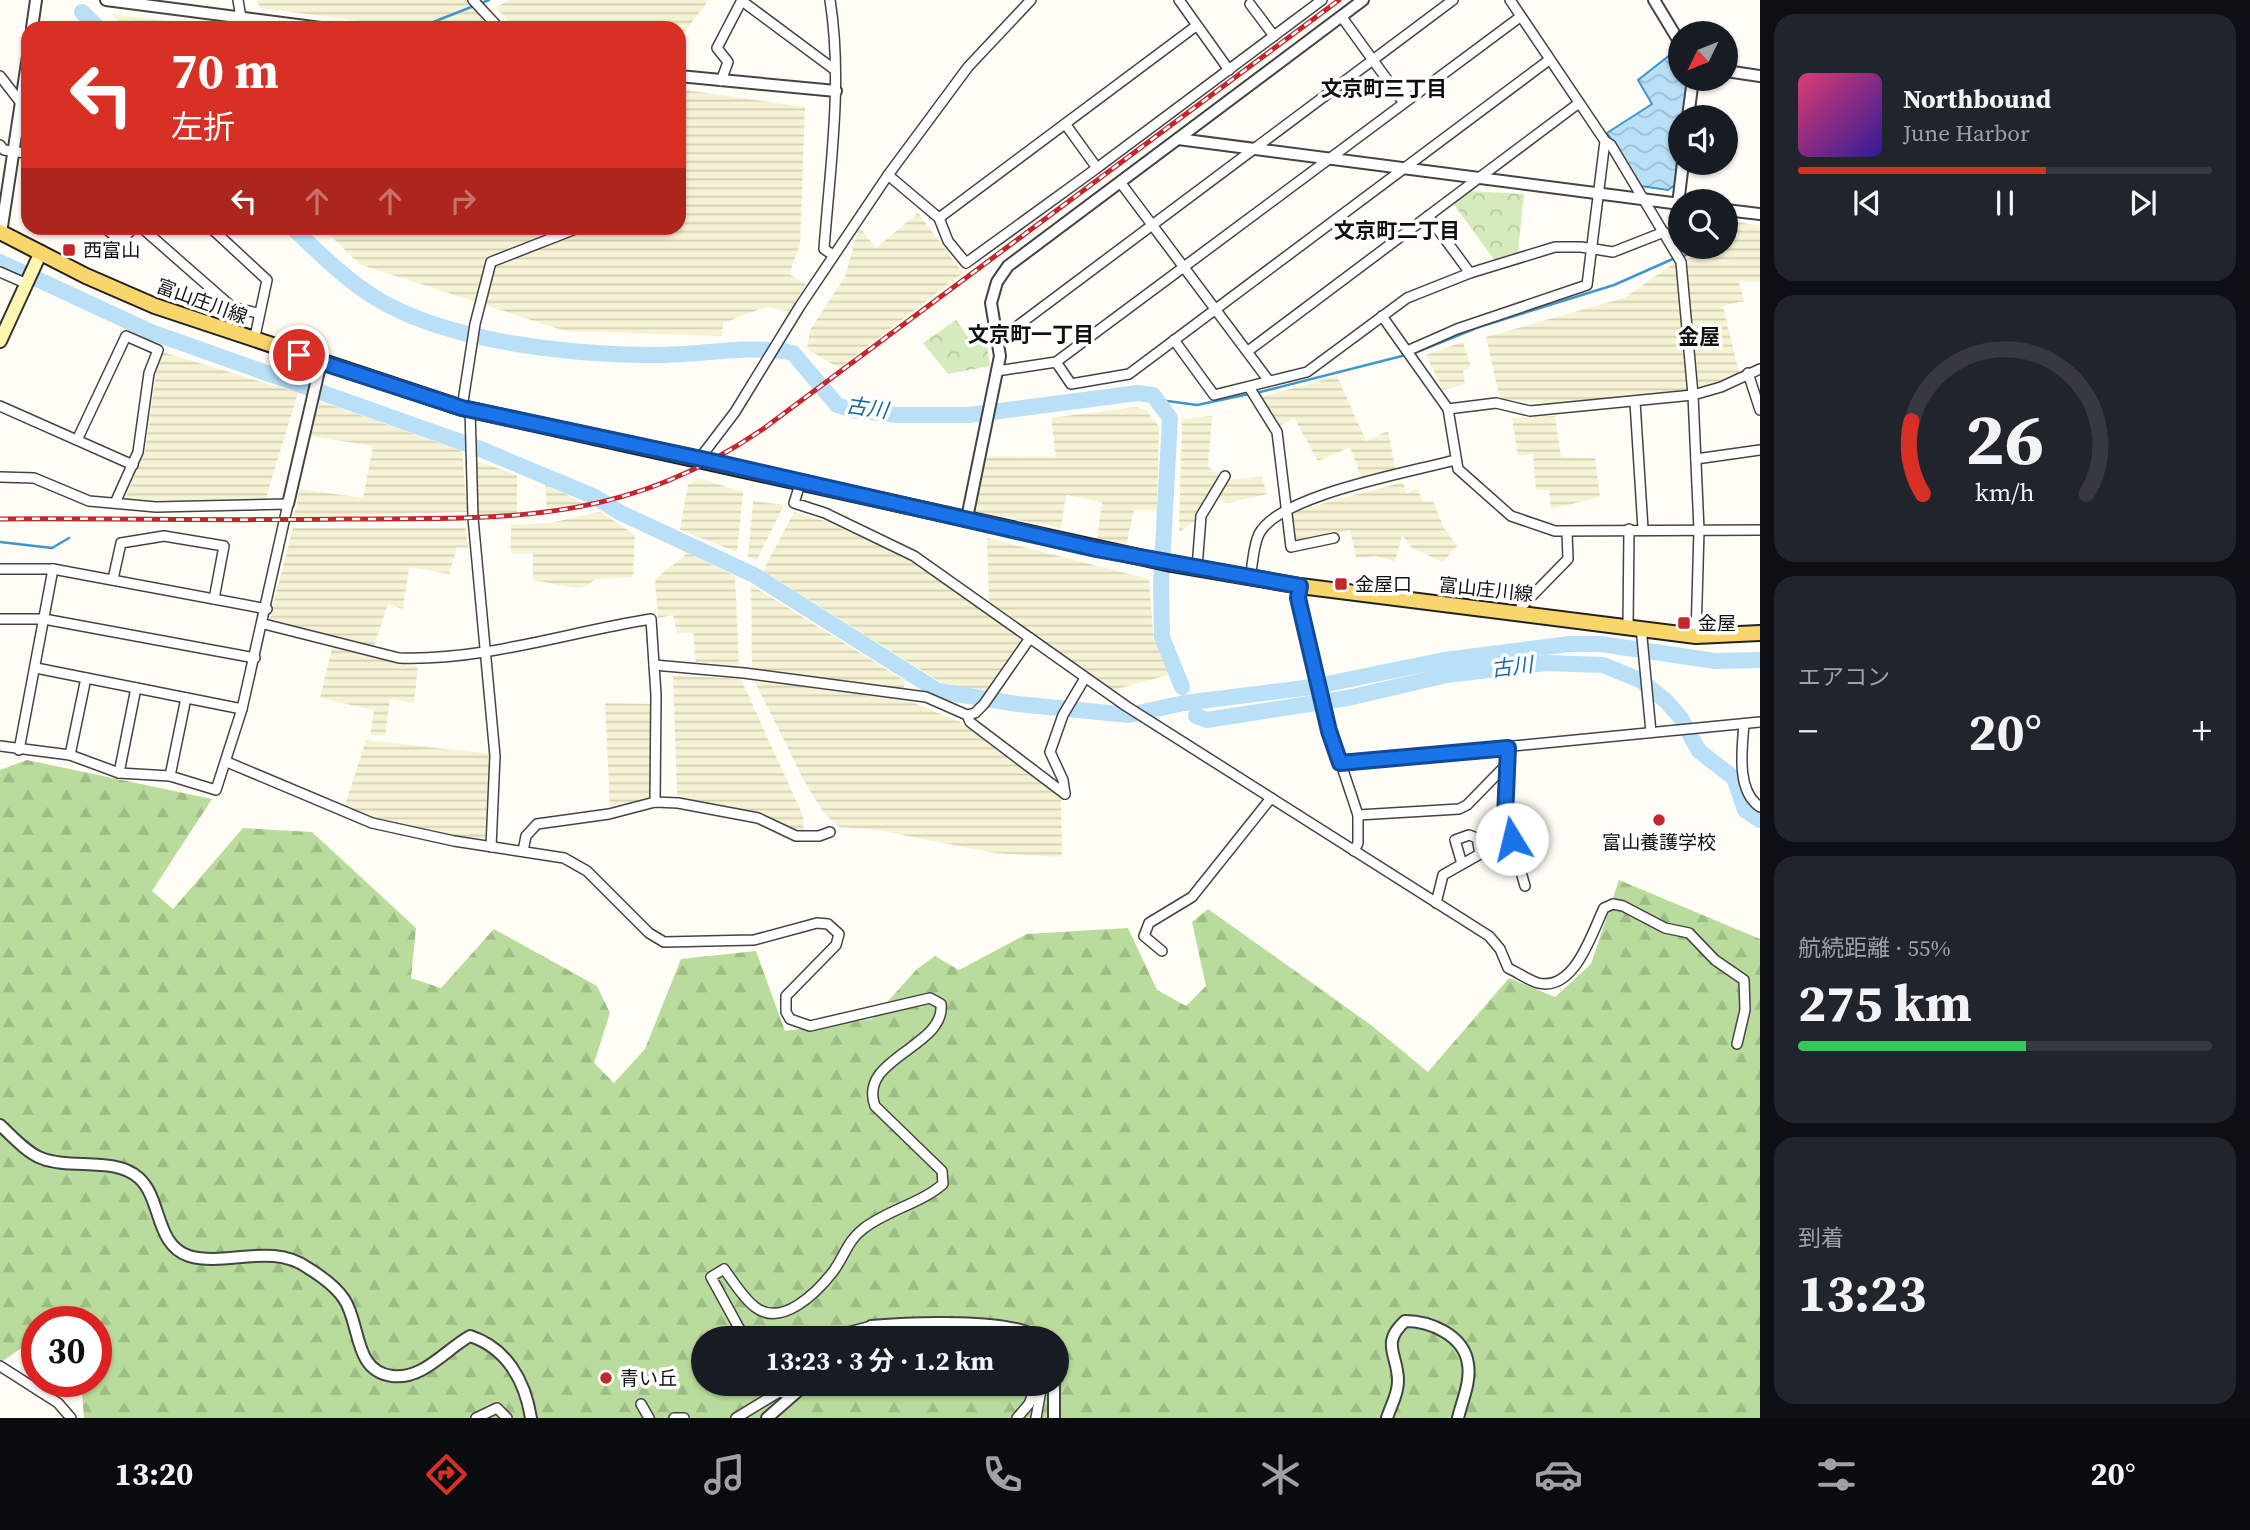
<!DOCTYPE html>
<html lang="ja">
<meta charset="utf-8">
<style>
body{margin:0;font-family:"Source Serif 4","Noto Sans JP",serif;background:#20242c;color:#f1f3f6;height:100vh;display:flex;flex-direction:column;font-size:26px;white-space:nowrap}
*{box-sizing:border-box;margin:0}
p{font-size:23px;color:#9ea1a6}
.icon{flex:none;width:38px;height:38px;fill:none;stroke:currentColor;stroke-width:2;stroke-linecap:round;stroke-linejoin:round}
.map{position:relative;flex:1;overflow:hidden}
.sheet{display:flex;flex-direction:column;gap:14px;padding:14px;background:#0d0f14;width:490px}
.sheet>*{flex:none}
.top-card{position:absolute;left:21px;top:21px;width:665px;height:214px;border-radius:21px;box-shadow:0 2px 5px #0004;background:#d93025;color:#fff;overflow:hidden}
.needle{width:46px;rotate:227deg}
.controls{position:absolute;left:1668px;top:21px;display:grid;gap:14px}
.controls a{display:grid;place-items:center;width:70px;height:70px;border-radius:50%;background:#171b24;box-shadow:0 2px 5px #0004;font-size:35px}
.speed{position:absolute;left:21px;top:1306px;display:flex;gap:14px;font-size:35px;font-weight:700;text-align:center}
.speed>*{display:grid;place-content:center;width:91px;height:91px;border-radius:50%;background:#171b24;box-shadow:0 2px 5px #0004;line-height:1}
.speed .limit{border:10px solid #d22;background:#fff;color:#111}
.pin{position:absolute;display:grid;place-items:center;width:60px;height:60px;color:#fff;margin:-30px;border:4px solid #fff;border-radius:50%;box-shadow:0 2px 7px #0007}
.me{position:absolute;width:77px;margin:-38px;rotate:351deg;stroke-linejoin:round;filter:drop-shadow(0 0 5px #0008)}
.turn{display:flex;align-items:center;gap:24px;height:147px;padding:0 35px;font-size:32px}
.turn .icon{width:91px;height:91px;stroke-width:2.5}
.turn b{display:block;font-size:49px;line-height:60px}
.lanes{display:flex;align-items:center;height:66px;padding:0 35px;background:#0003;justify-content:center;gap:35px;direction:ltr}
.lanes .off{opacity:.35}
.big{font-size:52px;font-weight:700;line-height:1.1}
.sheet .tile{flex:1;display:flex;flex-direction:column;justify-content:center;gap:10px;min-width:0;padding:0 24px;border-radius:21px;background:#20242c}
.sheet .dial{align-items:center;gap:0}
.dial svg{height:182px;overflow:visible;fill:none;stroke:#363941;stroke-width:7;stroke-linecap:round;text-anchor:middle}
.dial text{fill:#f1f3f6;stroke:none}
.song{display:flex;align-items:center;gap:21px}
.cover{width:84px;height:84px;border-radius:10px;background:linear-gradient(135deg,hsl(340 70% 55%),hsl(250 70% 35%))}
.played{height:7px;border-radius:4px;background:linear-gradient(90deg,#d93025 60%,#363941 60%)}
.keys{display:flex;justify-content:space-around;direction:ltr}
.heat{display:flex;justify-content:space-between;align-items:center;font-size:38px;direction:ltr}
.charge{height:10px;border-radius:5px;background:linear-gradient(90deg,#34c759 55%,#363941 0)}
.trip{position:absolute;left:691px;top:1326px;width:378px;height:70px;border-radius:35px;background:#171b24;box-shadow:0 2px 5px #0004;font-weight:700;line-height:70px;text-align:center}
.dock{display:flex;height:112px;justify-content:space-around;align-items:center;background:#090b0e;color:#9ea1a6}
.dock .icon{width:49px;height:49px}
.dock .on{color:#d93025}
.dock b{font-size:32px;color:#f1f3f6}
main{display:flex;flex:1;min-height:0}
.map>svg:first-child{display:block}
</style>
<main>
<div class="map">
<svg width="1760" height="1418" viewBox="0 0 1760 1418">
<defs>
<pattern id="farmland-rules" width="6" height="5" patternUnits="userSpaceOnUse" patternTransform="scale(1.75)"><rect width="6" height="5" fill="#f6f3d4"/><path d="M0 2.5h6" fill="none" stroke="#d2cfb5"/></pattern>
<pattern id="forest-firs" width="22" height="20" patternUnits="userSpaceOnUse" patternTransform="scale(1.75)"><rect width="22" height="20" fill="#b9dc9c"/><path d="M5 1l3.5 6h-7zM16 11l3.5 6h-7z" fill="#9ebc85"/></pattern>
<pattern id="park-crowns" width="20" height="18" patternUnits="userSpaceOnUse" patternTransform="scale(1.75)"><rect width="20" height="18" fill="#d5ebbd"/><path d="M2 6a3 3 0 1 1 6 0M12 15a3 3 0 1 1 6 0" fill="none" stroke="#b6c8a1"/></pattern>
<pattern id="water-waves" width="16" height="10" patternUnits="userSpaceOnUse" patternTransform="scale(1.75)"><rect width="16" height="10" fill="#b9e0f7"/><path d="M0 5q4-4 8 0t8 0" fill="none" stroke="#9ebfd3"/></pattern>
</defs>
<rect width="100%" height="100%" fill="#fffdf5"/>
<g fill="url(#farmland-rules)">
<path d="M257,0h212l21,28h-75l-155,-20z"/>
<path d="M511,0h198l-30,39v-11h-164l-20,-21z"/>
<path d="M112,14l107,14h-94z"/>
<path d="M679,89l126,18 -5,137 -11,30 17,11 -17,26 -24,-4 -42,16 -1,13 -157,-5 -206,-67 -36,-36h356z"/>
<path d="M918,213l45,60 -124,95 -32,-19 3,-19 35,-53 14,-50 17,21z"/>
<path d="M1738,222l22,4v55l-21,1 5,19 -21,5 16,67 -44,18 -10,-130 23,-14h18v-12z"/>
<path d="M1676,262l6,19 8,110 -128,14 -62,-6 -14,-62 138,-39z"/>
<path d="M1463,342l8,25 -8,3 2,14 -22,6 -17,-35z"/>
<path d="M159,351l139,42 -34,111 -139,-5 20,-48z"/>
<path d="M1337,376l29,65 22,-10 8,41 -34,8 -12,-33 -32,14 -24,-43 -19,10 -18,-30z"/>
<path d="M320,401l142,50 5,61 -173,5 6,-28 63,9 10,-52 -63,-10z"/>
<path d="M1136,407l11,4 12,16 -2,83h-23l-8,36 -29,-7 5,-37 -36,-7 -5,33 -86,-16 12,-56 69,1 -5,-39z"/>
<path d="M1212,416l-4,51 20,13 34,-3 5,17 -40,9 -12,-8 -13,21 -23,16 3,-113z"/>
<path d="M1555,416l6,41 34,1 5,39 -49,12 -2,-19h-13l-3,-36 -15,2 -6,-38z"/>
<path d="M472,459l45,16v38l-40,3z"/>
<path d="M701,479l42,13 -6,60 -57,-22 8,-46z"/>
<path d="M545,482l40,23 -38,6z"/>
<path d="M1403,482l4,12 10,-6 6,14 10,-1 11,27 13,18 -14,16 -31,-14 -10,-13 -7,27 -19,-6 -20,2 -6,-28 -53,14 -5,-32z"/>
<path d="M753,501l31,4 -27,55 -9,-3z"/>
<path d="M600,512l35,23 -2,42 -37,2 -10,7 -10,2 -43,-8v-26l-22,-1v-28l39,-2z"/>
<path d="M794,512l31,9 83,38 117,82 -36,49 -42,-4 -184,-115z"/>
<path d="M293,528h173l2,20 -11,-1 -8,27 -40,-7 -6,42 -15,-5 -14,42 -105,-25z"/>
<path d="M987,538l162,41 4,54 16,42 -56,15 -124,-88z"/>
<path d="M688,553l47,23 4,90 -43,-4 -3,-29h-16l-4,-18 -15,3 -3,-39z"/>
<path d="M751,585l154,96 -1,8 -152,-21z"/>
<path d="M332,648l86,19 -4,36 -24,-4 -5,37 -15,-1 4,-25 -54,-12z"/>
<path d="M673,675l68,4 62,137 1,18 -57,-21 -70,-17z"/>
<path d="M754,680l157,22 49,20 101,76 1,59 -68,-4 -116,-23 -39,-3 -16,-15 -21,-35z"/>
<path d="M605,703l46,1v96l-41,7z"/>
<path d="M366,740l124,14 -5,87 -107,-20 -34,-13z"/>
</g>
<path fill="url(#forest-firs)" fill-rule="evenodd" d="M27,760l185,39 -60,92 21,18 70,-81 69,4 104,96 -5,50 30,10 53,-59 103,57 13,27 -16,50 20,20 31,-34 36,-90 75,-8 29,80 87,-12 45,-50 18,-13 24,14 68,-36 101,-6 29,62 29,16 20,-20 -14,-64 16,-13 163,116 57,47 81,-94 46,19 36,-33 28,-84 141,59v479h-1676l-3,-37h15v-60h-21l-2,-11 -15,11h-21v16l-37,26v-593zM704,1339h353v45h-353z"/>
<g fill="url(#park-crowns)">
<path d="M1470,191l54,3 -6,58 -23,9 -45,-62z"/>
<path d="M956,320l18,26 12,-9 4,29 -42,8 -25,-31z"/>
</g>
<path fill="url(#water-waves)" stroke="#3f96cf" stroke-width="2" d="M1675,51l5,7v21h9l-5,38h-4l-5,68 -7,5 -27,-4 -34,-53 45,-29 -14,-24z"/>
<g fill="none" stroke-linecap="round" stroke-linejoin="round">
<g stroke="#3f96cf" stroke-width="2.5">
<path d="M418,28l71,-28"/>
<path d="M1726,229l8,-6"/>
<path d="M1682,257l18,-10"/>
<path d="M1412,354l67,-27 135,-42 61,-27"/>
<path d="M1256,393l150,-38"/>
<path d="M1160,400l37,5 52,-11"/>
<path d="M0,542l52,6 17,-10"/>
</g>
<g stroke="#b9e0f7" stroke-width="16">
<path d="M82,12l16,16"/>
<path d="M293,228c26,25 51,50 81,69 74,46 199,58 285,58 43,0 91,-11 134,-2l44,52 15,5 45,5h72l169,-22 15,2 17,23 -9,166 1,53 20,50"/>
<path d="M0,262l151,70 327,116 117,49 26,16 133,62 184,116 80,13 111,11 55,-12 128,-16 132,-27 125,-16h32l114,17 45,-1"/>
<path d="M1196,716l11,4 141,-22 99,-23 100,-12 56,2 37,15 26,21 14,16 19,34 35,27 11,32 15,10"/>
</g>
<defs>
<g id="minor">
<path d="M238,0l3,18"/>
<path d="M473,0l26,28"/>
<path d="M830,0c13,82 0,167 -6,249l9,6"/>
<path d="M1179,0l50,70"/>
<path d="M742,1l93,69"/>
<path d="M1250,4l24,32"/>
<path d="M1341,16l63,87"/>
<path d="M0,76l28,36"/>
<path d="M721,81l7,-19 -11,-14 25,-48"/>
<path d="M1605,141l6,4 70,117 12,133 6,135 -3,106"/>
<path d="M0,145l4,5 21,3 3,4"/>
<path d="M1097,168l225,-168"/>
<path d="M888,175l51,43 9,23 18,22 131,-95 -31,-43"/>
<path d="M1120,182l149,199"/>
<path d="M1428,216l42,57"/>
<path d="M939,218l257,-192"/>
<path d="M105,228l16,13 12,-13"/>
<path d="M142,228l90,79 26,6"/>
<path d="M211,228l56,52 -13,61"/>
<path d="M0,272l25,11"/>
<path d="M1382,316l66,93 10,60 53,47 44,15 205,-1"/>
<path d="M997,337l19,-10 437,-327"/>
<path d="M1174,340l40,55 93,-23 100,-74 63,-25 85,-26h26l32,5 51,-20"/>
<path d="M1248,351l331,-248"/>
<path d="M1407,351l50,-22 130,-44 18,-144 -95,-141"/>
<path d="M1056,362l15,22 58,-10 420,-314"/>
<path d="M997,371l59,-9 464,-345"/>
<path d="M1748,373l12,37"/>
<path d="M1249,387l28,45 14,115 43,-9"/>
<path d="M1635,402l8,127"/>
<path d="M0,406l133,59"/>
<path d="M462,408l13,-84 16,-62 87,-34"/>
<path d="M470,409l3,109 22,238 -4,91"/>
<path d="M1448,409l48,-6 34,8 163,-16 28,-8 39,-18"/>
<path d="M78,438l48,-102 32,14 -9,23 -11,79 -23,51"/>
<path d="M700,458l35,-46 65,-106 88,-131 80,-108 63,-67"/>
<path d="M1696,459l64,-9"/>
<path d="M0,477l34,1 55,23 67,6 132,-3 -46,205 -26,81 -46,-14 -51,-3 -49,-18 -70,-9"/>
<path d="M801,481l-7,22 31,10 89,43 212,150 363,230 11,13 8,19c9,4 20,12 30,15 37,9 54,-51 66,-75l9,-4 10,2 42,22 24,5 26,27 29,20 1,30 -8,34"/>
<path d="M1197,568l4,-52 24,-40"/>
<path d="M0,569h53l214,40"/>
<path d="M1250,577c3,-13 3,-31 9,-43 19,-39 153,-62 196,-74"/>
<path d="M113,579l8,-36 43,-7 60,10 -10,53"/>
<path d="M1300,586l-2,12 32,133 28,84v28l-4,8"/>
<path d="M1520,612l1,-5 47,-48 -1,-27"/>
<path d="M0,619h44l211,39"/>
<path d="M264,624l135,34c85,3 169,-26 252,-39l5,76 -1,107"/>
<path d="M1628,626l1,-97"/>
<path d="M1641,627l10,105"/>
<path d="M654,665l90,8 182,24 41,18 3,7 95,72"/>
<path d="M36,668l206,41"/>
<path d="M967,715l8,-2 9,-9 46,-66"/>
<path d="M1744,724c-2,25 -8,67 16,83"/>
<path d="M1509,748l-4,68 20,70"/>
<path d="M19,750l34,-181"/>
<path d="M70,755l16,-77"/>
<path d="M227,762l145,61 82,18 110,17 23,13 62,62 15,9 90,-2 63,-17 11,1 11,10 -3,11 -50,51v16l4,7 20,7 120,-28 11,6c5,43 -84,54 -66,102l67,65 1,13c-23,20 -56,26 -80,45 -16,12 -19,29 -31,44 -15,19 -50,55 -77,34 -12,-9 -22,-26 -31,-38l-13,8 34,62"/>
<path d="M1340,763l420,-41"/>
<path d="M119,773l17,-85"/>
<path d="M170,776l16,-78"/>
<path d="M1065,794l-2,-14 -13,-28 13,-37 22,-37"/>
<path d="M1358,815l101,-6 8,-4 42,-43"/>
<path d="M523,851l3,-15 11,-12 72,-10 46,-12 23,1 80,15 38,18h23l11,-4"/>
<path d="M1436,903l7,-28 37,-21 -3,-16 -8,-3 -14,5 7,24"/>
<path d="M1162,951l-18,-15 5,-13 43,-26 79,-99"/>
<path d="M822,1339l49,-13"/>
<path d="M0,1366l58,37 13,15"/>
<path d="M641,1404l8,14"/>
<path d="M476,1418l21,-10 10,10"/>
<path d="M674,1418h10"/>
<path d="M736,1418l43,-26 12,3"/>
<path d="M1017,1418l12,-14 8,-20"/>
<path d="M1036,1418l6,-34"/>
</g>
<g id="tertiary">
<path d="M106,0l215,28"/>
<path d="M1654,0l26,43"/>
<path d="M32,28l4,-28"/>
<path d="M1726,71l34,5"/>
<path d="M679,76l157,15"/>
<path d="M1688,117l5,-38"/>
<path d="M1178,139l502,65"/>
<path d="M1678,204l5,-41"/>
<path d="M1726,210l34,4"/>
<path d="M1,233l27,-177"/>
<path d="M288,504l33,-142"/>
<path d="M967,518l33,-162 -9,-53 6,-21 11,-16 355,-266"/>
<path d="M0,1125c12,11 26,27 41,33 30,12 73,-2 98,20 23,21 16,67 50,78 38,11 82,-14 119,12 13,8 28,19 36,31 17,25 9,72 48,77 31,4 53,-26 78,-40 37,12 55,45 61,82"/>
<path d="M859,1339l12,-13c34,-3 143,-9 169,13"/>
<path d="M767,1418l39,-34"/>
<path d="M1054,1418v-34"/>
<path d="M1387,1418c4,-13 11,-23 11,-37 0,-27 -18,-37 7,-60 25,0 59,14 63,43 3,18 -6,37 -10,54"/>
</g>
<path id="secondary" d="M0,341l41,-89"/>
<path id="primary" d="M0,232l86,44 69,30 307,102 709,156 129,22 396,50 64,-3"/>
</defs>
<use href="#minor" stroke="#444" stroke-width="12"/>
<use href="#tertiary" stroke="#444" stroke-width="14"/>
<use href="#secondary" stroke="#333" stroke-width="16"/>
<use href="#primary" stroke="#222" stroke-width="18"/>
<use href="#minor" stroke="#fff" stroke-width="9"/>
<use href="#tertiary" stroke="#fff" stroke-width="10"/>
<use href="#secondary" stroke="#fff6b0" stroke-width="12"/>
<use href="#primary" stroke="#f9d66b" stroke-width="14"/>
<defs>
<path id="rail" d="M0,519c113,-1 227,2 340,0 164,-1 281,7 423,-90l576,-429"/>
</defs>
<use href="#rail" stroke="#c4262e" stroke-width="5"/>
<use href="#rail" stroke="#fff" stroke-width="2.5" stroke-dasharray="8" stroke-linecap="butt"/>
</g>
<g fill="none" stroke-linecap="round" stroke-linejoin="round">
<defs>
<path id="route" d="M299,355l163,53 249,53 385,88 204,37 -2,12 31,133 11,32 168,-15 -3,69 7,22"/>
</defs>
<use href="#route" stroke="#114b97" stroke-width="18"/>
<use href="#route" stroke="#1a73e8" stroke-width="12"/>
</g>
<g fill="#c4262e" stroke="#fff" stroke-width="2.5">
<rect x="62" y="243" width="14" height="14" rx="3.5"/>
<rect x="1334" y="577" width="14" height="14" rx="3.5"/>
<rect x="1677" y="616" width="14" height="14" rx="3.5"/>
<circle cx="1659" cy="820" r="7"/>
<circle cx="606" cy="1378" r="7"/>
</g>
<g text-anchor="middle" stroke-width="7" stroke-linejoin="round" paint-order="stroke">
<g font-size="19" fill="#111" stroke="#fff" text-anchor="start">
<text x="83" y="257">西富山</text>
<text x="1355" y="591">金屋口</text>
<text x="1698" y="630">金屋</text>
<text x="1659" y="849" text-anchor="middle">富山養護学校</text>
<text x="620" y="1385">青い丘</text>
</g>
<g font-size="19" fill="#111" stroke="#fff">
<text transform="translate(202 301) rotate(20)" y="7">富山庄川線</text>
<text transform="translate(1486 589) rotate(6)" y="7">富山庄川線</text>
</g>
<g font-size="21" font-weight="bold" fill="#111" stroke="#fff">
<text x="1384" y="96">文京町三丁目</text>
<text x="1397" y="238">文京町二丁目</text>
<text x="1031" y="342">文京町一丁目</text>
<text x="1699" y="344">金屋</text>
</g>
<g font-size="21" font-style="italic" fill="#1768a6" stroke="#fff">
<text transform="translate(867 408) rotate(8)" y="7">古川</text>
<text transform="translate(1512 667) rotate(-7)" y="7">古川</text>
</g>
</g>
</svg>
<div class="controls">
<a><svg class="needle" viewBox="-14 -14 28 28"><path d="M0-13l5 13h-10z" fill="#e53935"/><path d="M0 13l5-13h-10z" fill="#9ea1a6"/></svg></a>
<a><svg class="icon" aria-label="sound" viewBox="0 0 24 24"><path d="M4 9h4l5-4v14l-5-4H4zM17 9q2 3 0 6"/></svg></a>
<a><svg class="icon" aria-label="search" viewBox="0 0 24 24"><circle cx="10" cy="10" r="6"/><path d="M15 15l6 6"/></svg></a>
</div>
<div class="speed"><div class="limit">30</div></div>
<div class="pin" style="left:299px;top:355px;background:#d93025"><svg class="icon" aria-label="arrive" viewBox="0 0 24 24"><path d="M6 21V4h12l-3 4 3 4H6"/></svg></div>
<svg class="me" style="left:1512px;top:839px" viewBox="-20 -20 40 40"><circle r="19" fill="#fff"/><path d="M0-13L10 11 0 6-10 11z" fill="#1a73e8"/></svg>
<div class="trip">13:23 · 3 分 · 1.2 km</div>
<div class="top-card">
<div class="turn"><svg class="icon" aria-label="left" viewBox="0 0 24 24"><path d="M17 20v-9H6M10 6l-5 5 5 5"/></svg><div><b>70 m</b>左折</div></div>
<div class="lanes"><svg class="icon" aria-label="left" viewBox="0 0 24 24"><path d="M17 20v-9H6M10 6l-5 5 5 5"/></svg><svg class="icon off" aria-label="ahead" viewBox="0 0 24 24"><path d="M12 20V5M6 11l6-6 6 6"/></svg><svg class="icon off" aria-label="ahead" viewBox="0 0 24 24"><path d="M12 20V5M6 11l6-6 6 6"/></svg><svg class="icon off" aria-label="right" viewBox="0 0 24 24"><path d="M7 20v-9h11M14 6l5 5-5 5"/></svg></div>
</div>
</div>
<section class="sheet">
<div class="tile">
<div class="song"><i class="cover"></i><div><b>Northbound</b><p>June Harbor</p></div></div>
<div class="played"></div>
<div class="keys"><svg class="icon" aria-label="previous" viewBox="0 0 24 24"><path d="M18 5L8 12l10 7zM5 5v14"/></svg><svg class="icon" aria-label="pause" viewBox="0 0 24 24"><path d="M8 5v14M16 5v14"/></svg><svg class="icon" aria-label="next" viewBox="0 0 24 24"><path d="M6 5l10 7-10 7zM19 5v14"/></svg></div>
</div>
<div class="tile dial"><svg viewBox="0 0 100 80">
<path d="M14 69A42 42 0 1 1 86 69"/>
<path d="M14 69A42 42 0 0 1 9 37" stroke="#d93025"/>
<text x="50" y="56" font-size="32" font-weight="700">26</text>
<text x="50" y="72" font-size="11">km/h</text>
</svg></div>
<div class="tile"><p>エアコン</p>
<div class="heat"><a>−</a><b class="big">20°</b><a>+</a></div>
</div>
<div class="tile"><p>航続距離 · 55%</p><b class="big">275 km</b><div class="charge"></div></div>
<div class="tile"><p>到着</p><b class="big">13:23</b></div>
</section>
</main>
<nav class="dock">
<b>13:20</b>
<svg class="icon on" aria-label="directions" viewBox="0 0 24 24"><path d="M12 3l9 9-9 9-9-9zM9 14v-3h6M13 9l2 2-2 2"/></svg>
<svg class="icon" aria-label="music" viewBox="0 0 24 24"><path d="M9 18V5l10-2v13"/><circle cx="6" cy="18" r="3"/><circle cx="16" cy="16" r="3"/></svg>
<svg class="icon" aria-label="phone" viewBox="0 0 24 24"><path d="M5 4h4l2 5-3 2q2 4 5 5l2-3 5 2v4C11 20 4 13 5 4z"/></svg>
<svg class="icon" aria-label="climate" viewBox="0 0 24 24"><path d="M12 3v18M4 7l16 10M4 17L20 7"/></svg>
<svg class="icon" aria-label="car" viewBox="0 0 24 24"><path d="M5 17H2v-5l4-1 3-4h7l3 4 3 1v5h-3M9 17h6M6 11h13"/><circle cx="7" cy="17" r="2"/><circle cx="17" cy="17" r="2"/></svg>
<svg class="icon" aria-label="filters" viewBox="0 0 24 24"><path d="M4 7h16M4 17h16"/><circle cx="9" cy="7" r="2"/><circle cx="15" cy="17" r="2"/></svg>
<b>20°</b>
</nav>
